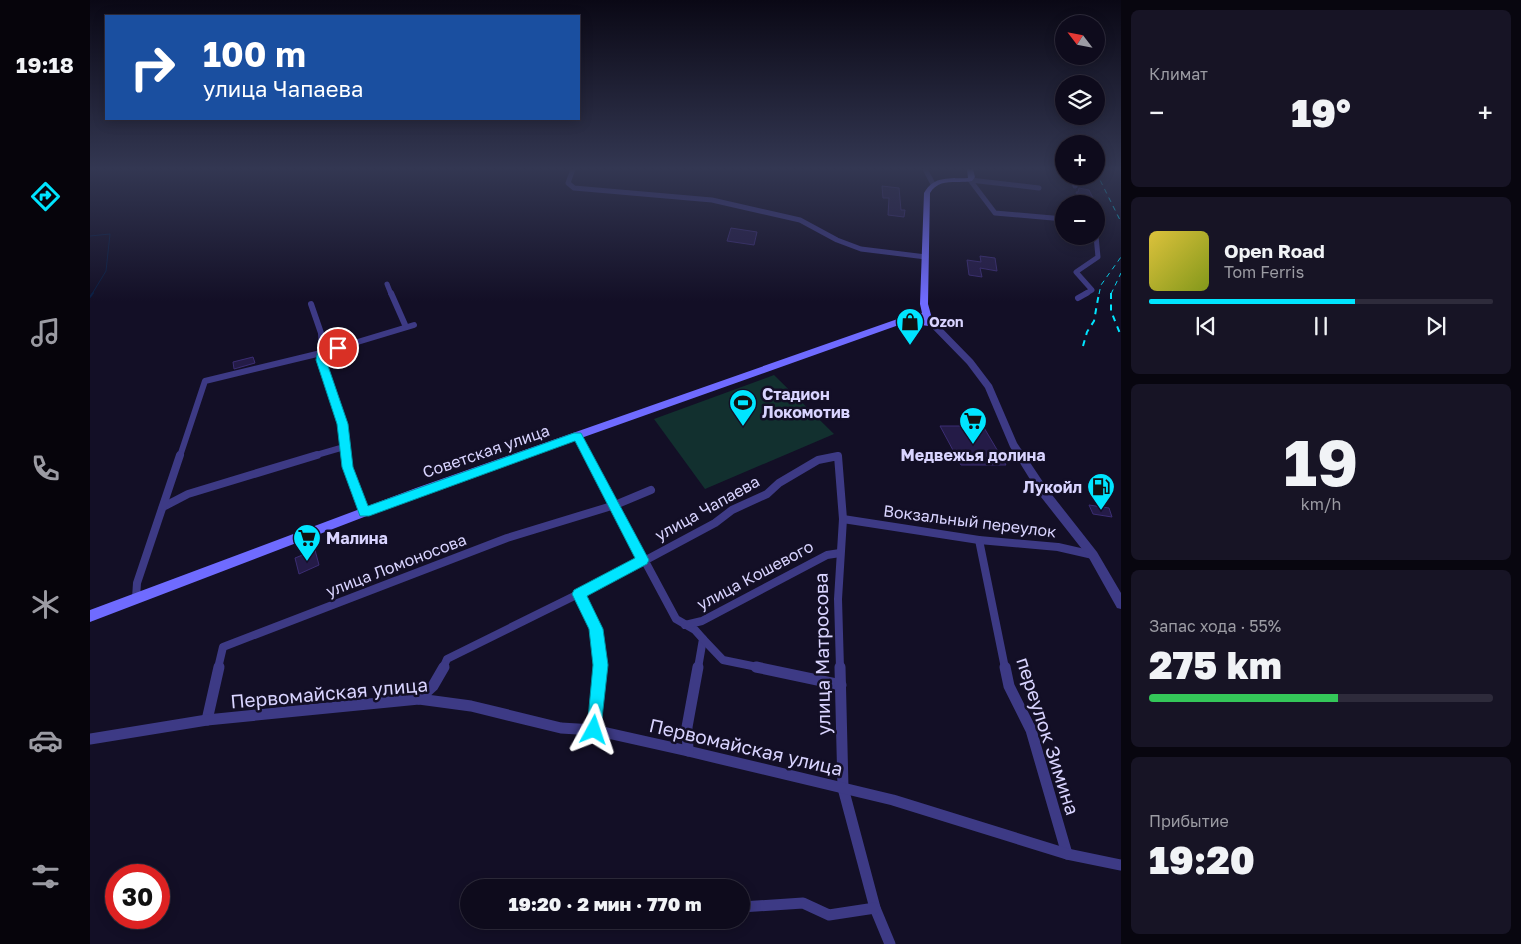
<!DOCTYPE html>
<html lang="ru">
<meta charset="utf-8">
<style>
body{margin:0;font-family:"Golos Text",sans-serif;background:#171425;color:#f1f3f6;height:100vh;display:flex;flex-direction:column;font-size:19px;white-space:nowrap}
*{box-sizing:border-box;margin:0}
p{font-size:16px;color:#9b9ba3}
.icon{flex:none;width:28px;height:28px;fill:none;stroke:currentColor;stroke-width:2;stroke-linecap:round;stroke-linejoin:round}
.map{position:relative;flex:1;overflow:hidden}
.drawer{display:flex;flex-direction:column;gap:10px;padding:10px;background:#08060f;width:400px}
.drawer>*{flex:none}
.banner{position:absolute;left:15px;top:15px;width:475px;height:105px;border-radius:0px;box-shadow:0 2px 12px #0003,0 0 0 1px #2e2b3b;background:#1a4fa0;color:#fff;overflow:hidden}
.needle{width:32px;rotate:302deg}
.buttons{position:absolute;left:965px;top:15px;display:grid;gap:10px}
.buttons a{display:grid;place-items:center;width:50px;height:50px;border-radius:50%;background:#0e0b1c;box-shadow:0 2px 12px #0003,0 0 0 1px #2e2b3b;font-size:25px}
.speed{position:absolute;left:15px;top:864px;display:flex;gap:10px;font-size:25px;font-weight:700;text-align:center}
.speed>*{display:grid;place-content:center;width:65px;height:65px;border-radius:50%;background:#0e0b1c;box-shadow:0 2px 12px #0003,0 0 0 1px #2e2b3b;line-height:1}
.speed .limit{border:8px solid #d22;background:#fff;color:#111}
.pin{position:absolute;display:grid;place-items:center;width:42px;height:42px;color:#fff;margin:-21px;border:2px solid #fff;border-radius:50%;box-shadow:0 1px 5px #0007}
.me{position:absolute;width:55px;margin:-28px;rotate:5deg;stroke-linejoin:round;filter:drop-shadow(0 0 4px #0008)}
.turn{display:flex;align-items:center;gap:18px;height:105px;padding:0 15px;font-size:22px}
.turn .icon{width:65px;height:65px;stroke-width:2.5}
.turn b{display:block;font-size:35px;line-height:42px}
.big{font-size:38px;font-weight:800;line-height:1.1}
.drawer .tile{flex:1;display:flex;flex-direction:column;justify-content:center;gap:8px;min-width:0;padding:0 18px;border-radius:8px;background:#171425}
.drawer .dial{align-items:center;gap:0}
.dial b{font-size:65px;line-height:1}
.song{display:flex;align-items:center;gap:15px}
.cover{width:60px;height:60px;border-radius:8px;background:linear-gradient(135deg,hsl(50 70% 55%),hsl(70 70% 35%))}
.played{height:5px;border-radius:2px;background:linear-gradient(90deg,#00e5ff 60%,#2e2b3b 60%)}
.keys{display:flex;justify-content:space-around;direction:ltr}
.heat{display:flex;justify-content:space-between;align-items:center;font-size:28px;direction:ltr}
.charge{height:8px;border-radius:4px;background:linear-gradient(90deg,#34c759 55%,#2e2b3b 0)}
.trip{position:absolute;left:370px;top:879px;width:290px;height:50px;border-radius:25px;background:#0e0b1c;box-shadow:0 2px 12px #0003,0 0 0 1px #2e2b3b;font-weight:800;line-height:50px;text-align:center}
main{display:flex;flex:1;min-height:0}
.menu{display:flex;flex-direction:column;width:90px;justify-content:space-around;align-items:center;background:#06040b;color:#9b9ba3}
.menu .icon{width:35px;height:35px}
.menu .active{color:#00e5ff}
.menu b{font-size:22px;color:#f1f3f6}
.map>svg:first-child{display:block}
</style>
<main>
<nav class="menu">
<b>19:18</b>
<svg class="icon active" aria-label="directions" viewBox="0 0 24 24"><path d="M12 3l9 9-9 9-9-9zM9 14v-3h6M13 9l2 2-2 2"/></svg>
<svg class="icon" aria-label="music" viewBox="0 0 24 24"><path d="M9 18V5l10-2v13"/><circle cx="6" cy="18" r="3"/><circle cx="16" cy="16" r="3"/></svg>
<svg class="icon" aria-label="phone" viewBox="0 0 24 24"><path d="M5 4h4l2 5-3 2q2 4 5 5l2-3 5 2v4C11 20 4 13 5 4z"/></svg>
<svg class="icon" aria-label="climate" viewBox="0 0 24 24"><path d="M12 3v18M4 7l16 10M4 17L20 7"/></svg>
<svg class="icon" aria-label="car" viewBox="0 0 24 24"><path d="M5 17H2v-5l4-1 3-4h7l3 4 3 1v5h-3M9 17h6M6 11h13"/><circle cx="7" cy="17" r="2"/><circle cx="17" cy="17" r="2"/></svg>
<svg class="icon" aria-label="filters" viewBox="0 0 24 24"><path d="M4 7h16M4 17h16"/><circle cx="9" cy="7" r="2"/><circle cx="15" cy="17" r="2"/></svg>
</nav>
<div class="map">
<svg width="1031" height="944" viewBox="0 0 1031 944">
<rect width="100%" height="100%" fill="#130f26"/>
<path fill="#12302f" d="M684,375l60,59 -129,55 -51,-70z"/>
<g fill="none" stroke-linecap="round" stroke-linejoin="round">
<path stroke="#0a1f44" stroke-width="1" d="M0,236l20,-2 -4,37 -14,23"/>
<path stroke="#0a1f44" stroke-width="2" d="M0,297l3,-4"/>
</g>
<g fill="#241b47" stroke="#3b2d73">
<path d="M792,186l17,2 2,22h4l-1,7 -16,-2 1,-17h-6z"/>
<path d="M989,188l10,2 7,14 -14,-1 -6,-11h2z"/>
<path d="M641,228l26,4 -3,13 -27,-4z"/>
<path d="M890,256l15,2 2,13 -17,-3 2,9 -13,-2 -2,-15 14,2z"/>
<path d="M163,357l2,6 -21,6 -1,-7z"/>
<path d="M850,426h43l23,39h-45z"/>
<path d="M999,505l20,3 3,9 -19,-3z"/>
<path d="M225,550l4,15 -20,9 -4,-16z"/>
</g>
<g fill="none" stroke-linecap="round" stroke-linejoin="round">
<g stroke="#3d3a85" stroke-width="5">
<path d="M483,169l-5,14 6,5 138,12 88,20 37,20 24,9 65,8"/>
<path d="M835,169l8,15"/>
<path d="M982,176l3,10"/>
<path d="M880,180l25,33 69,6"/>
<path d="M880,180l69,8"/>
<path d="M297,284l4,10"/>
<path d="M995,294l7,-4 -16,-18 22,-15 -2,-21"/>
</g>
<g stroke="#3d3a85" stroke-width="6">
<path d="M301,293l15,34"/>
<path d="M988,298l9,-5"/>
<path d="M221,304l10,29 2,37 19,54 5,32"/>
<path d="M488,436l11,20"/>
<path d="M90,456l25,-75 116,-28 93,-28"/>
<path d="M223,456l31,-9"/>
<path d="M746,456h2"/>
</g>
<g stroke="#3d3a85" stroke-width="8">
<path d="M256,455l2,12 17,45"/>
<path d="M498,455l88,164 19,11 8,9 -5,29"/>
<path d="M73,507l25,-13 129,-39"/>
<path d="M753,519l136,21 79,7 35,8"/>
<path d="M889,540l26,128"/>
<path d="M489,594l17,35 4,39"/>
<path d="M46,598l1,-15 43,-128"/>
<path d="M595,625l17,-4 125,-66 13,-2"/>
<path d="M613,639l20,21 39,8"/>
<path d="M128,668l5,-21 284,-109 108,-33 36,-15"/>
<path d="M353,668l4,-9 184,-91 84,-45 17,-13 35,-16 12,-11 39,-23 20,-4 5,63 -5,80 2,69"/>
</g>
<g stroke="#3d3a85" stroke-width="11">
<path d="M666,667l85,18"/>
<path d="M750,667l3,121 32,120 15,36"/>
<path d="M915,667l4,19 22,44 36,124"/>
<path d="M329,699l14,-13 11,-19"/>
<path d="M117,720l12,-53"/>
<path d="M504,730l6,-63"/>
<path d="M0,739l117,-19 212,-21 52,7 90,22 33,2 94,21 205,49 174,54 54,11"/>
<path d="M598,751l-1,-24 11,-60"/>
<path d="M651,907l62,-4 26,12 46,-7"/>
</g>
<path fill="#3d3a85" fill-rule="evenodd" d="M836,318h6l41,42 19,25 25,58 32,48 48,61 24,41v16l-4,-1 -28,-50 -48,-61 -31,-50 -25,-59 -18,-24 -41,-42z"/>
<path fill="#6f6bff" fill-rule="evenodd" d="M877,169h6l2,8 -3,4c-15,3 -33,-4 -42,12l-2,111 5,18 -4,4 -16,-2 -3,-3 -486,173 -334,128v-12l326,-122 493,-173 4,-3 9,1 -2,-9 4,-111c10,-18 26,-14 44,-15zM827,317l5,1 2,3z"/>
<g stroke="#00e5ff" stroke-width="1" stroke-dasharray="5 4.5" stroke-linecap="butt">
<path d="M1006,172l25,50"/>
<path d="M1009,294l2,-9 20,-28"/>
<path d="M1021,294l10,-21"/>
</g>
<g stroke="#00e5ff" stroke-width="2" stroke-dasharray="6 5.5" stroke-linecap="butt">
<path d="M1021,293v18l10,25"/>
<path d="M993,346l4,-14 7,-11 5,-28"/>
</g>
</g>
<linearGradient id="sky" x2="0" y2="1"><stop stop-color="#0a0815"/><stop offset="0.56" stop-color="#333752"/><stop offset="1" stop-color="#333752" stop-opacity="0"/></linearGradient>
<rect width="1031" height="301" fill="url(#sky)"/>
<path fill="#00e5ff" stroke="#0095a6" d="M248,344l3,1v5l-15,4v6l22,64 5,43 15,39 206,-73h7l68,127 -2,4 -60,32 16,33 5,36 -8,71 -6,2 -5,-2 -2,-6 6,-65 -4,-36 -17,-35 2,-4 61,-32 -60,-117 -206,75h-9l-18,-49 -5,-43 -21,-64 2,-10z"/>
<defs>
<symbol id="shop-pin" viewBox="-11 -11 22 30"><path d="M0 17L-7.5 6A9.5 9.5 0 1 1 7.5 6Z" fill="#00e5ff" stroke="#130f26"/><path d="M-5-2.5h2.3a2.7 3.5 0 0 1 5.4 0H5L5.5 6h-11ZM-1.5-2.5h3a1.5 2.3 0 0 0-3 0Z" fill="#111"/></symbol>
<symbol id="stadium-pin" viewBox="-11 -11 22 30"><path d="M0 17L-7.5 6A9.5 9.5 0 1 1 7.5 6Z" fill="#00e5ff" stroke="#130f26"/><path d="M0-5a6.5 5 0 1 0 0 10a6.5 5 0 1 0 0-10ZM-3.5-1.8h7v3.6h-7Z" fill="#111"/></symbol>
<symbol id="supermarket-pin" viewBox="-11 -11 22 30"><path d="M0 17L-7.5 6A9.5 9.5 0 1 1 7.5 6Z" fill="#00e5ff" stroke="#130f26"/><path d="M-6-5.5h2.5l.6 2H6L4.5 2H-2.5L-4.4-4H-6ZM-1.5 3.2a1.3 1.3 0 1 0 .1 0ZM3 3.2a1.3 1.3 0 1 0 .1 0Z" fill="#111"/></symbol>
<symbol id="fuel-pin" viewBox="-11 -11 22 30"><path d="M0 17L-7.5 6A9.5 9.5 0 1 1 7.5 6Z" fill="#00e5ff" stroke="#130f26"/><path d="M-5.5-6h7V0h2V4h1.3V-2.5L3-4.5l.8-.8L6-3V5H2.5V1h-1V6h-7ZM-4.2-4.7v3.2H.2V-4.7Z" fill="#111"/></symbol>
</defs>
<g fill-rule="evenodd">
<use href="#shop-pin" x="804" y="306" width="32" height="43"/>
<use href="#stadium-pin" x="637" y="387" width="32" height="43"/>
<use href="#supermarket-pin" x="867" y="405" width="32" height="43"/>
<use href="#fuel-pin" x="995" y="471" width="32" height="43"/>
<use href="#supermarket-pin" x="201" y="522" width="32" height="43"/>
</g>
<g text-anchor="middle" stroke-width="5" stroke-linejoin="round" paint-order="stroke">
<g font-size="14" font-weight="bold" fill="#d9d4ff" stroke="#130f26" text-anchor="start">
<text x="839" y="327">Ozon</text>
</g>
<g font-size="16" font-weight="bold" fill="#d9d4ff" stroke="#130f26" text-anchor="start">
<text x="672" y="400">Стадион<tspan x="672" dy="18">Локомотив</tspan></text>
<text x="883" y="461" text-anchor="middle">Медвежья долина</text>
<text x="992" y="493" text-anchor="end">Лукойл</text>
<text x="236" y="544">Малина</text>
</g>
<g font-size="16" fill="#d9d4ff" stroke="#130f26">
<text transform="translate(396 451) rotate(-19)" y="6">Советская улица</text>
<text transform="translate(617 508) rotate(-29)" y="6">улица Чапаева</text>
<text transform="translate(880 521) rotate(7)" y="6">Вокзальный переулок</text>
<text transform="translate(306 565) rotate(-21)" y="6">улица Ломоносова</text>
<text transform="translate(665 575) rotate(-28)" y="6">улица Кошевого</text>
</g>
<g font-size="19" fill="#d9d4ff" stroke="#130f26">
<text transform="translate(732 654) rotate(-91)" y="7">улица Матросова</text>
<text transform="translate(239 693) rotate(-5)" y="7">Первомайская улица</text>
<text transform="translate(958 736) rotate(72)" y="7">переулок Зимина</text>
<text transform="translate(656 747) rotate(13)" y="7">Первомайская улица</text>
</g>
</g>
</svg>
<div class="buttons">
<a><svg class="needle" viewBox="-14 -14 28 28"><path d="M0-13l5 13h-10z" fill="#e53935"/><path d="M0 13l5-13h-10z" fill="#9b9ba3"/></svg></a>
<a><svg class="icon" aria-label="layers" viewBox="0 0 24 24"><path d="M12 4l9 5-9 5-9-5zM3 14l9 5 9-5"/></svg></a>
<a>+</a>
<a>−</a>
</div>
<div class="speed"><div class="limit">30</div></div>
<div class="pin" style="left:248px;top:348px;background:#d93025"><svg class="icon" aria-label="arrive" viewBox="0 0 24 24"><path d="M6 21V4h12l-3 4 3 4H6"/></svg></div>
<svg class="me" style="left:504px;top:730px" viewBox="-20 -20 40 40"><path d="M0-17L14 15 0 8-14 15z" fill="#00e5ff" stroke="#fff" stroke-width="4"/></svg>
<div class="trip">19:20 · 2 мин · 770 m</div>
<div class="banner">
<div class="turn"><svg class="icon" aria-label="right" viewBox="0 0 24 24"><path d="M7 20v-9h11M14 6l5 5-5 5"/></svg><div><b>100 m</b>улица Чапаева</div></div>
</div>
</div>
<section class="drawer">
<div class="tile"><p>Климат</p>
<div class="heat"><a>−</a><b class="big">19°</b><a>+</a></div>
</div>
<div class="tile">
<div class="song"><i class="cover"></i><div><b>Open Road</b><p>Tom Ferris</p></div></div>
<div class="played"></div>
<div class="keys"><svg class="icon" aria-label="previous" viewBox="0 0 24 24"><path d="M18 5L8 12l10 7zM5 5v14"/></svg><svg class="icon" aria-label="pause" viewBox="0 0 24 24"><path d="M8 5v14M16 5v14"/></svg><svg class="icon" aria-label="next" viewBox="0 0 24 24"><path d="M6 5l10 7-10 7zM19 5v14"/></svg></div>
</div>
<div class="tile dial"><b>19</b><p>km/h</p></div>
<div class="tile"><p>Запас хода · 55%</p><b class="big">275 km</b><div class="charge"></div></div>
<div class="tile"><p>Прибытие</p><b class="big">19:20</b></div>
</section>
</main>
